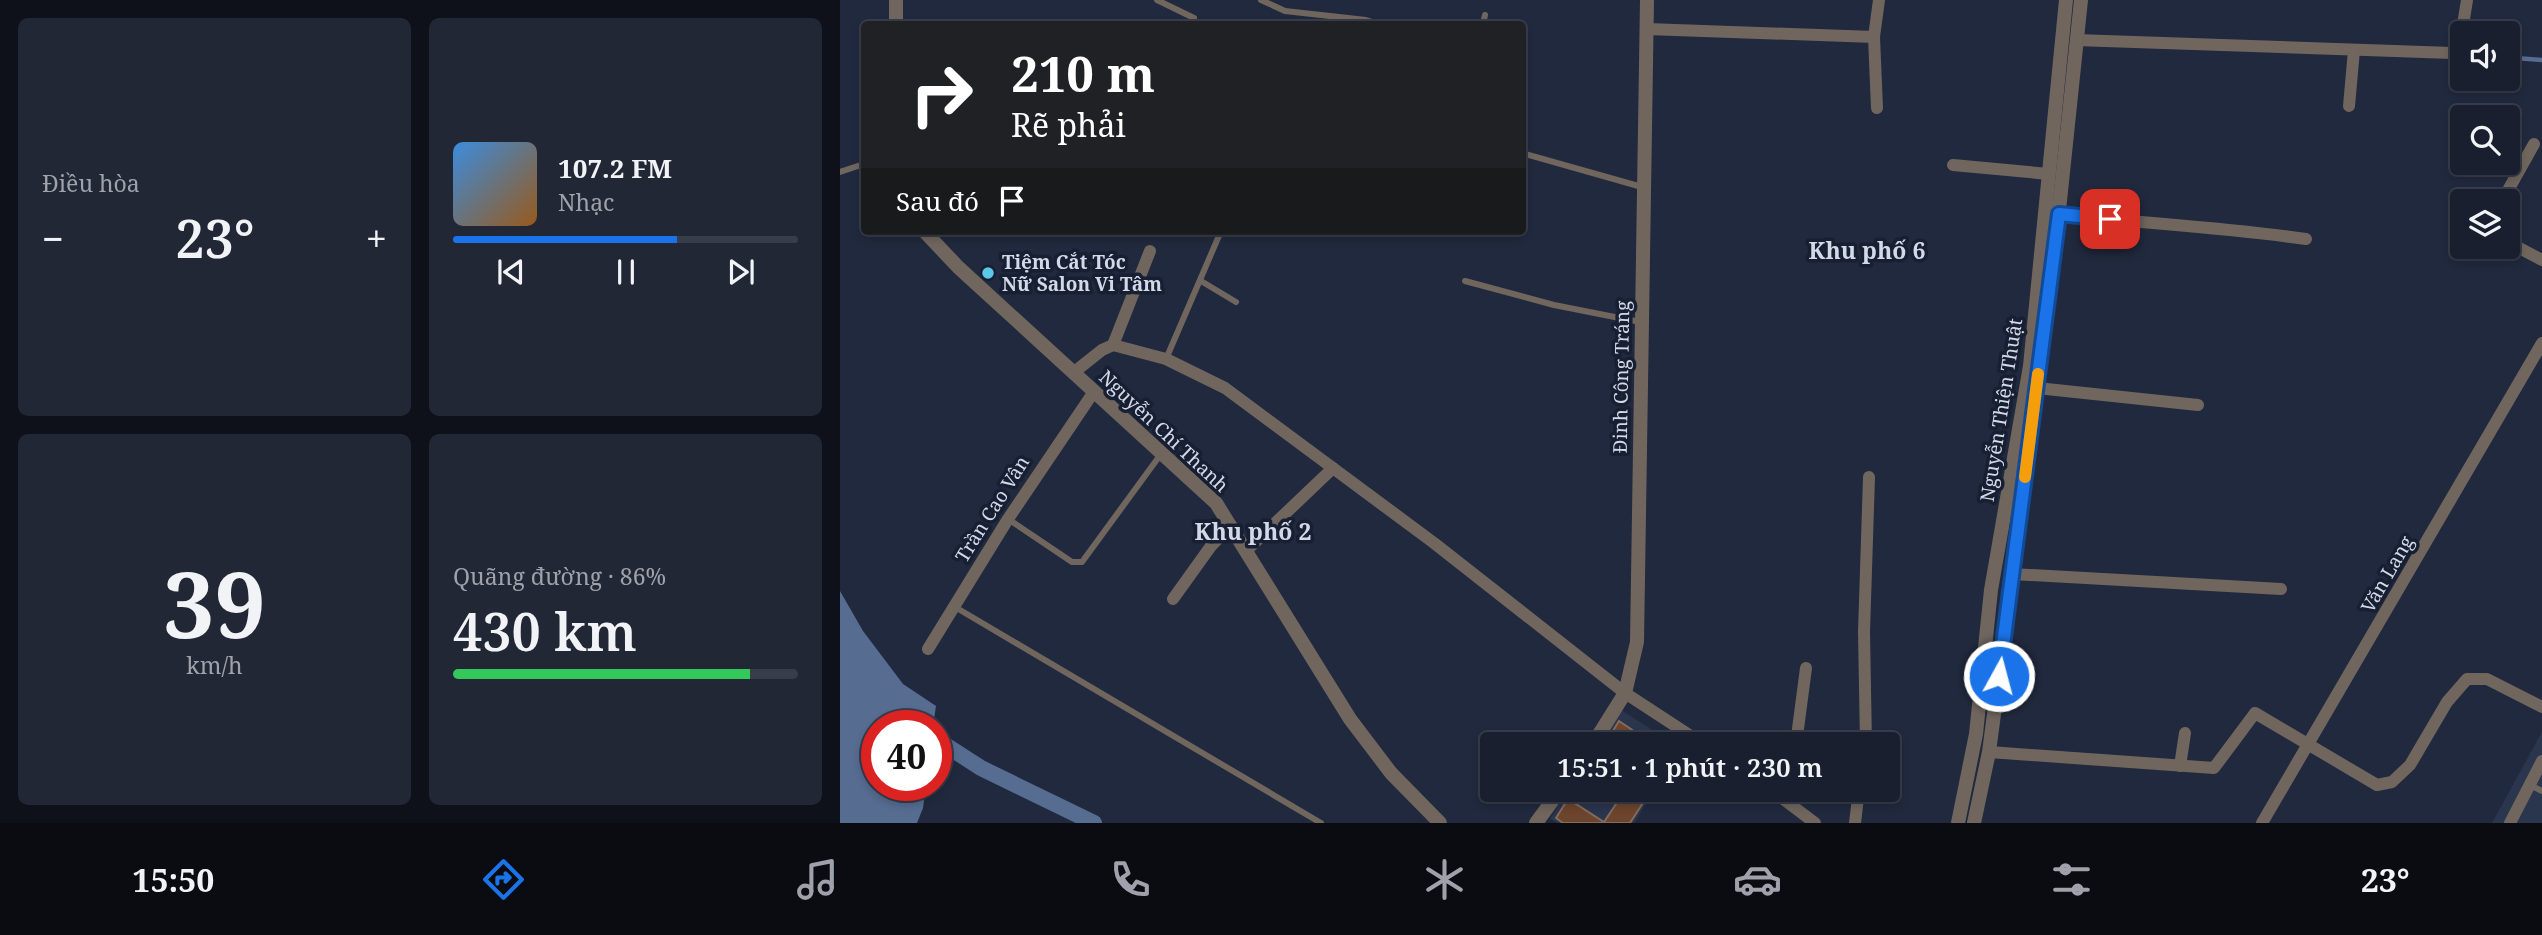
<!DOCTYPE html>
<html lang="vi">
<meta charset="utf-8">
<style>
body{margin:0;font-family:"Noto Serif",serif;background:#222736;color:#f1f3f6;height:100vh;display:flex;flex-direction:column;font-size:26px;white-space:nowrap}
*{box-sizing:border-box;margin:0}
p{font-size:23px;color:#9fa2aa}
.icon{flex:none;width:38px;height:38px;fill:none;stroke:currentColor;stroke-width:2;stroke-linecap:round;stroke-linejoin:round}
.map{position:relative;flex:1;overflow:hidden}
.details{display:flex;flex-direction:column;gap:18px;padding:18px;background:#0e1119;width:840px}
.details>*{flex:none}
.banner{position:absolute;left:21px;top:21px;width:665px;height:214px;border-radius:7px;box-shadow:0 4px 10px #0003,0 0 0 2px #373d4a;background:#202124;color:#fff;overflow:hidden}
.fabs{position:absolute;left:1610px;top:21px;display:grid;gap:14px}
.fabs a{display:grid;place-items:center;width:70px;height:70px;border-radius:7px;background:#191f2e;box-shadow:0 4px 10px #0003,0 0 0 2px #373d4a;font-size:35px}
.speed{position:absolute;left:21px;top:710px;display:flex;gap:14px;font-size:35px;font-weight:700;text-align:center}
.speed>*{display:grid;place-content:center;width:91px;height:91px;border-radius:50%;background:#191f2e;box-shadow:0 4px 10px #0003,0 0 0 2px #373d4a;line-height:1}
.speed .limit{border:10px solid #d22;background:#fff;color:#111}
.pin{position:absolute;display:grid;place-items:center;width:60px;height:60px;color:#fff;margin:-30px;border-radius:14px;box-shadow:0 4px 10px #0006}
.me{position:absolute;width:77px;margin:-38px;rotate:7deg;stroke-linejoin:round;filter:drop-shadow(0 0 5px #0008)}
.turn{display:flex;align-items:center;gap:24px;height:147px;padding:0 35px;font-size:32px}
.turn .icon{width:91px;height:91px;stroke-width:2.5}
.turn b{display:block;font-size:49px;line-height:60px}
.then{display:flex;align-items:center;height:66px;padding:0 35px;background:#0003;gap:14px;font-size:26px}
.big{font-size:52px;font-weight:600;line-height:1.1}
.details .widget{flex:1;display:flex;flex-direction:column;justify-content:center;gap:10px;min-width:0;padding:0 24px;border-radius:10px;background:#222736}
.details .dial{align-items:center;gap:0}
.dial b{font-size:91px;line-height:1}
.song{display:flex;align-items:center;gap:21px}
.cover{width:84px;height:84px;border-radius:10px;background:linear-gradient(135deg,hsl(210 70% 55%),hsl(30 70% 35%))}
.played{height:7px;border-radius:4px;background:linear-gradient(90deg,#1a73e8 65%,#373d4a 65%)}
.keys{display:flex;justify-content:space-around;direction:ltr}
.heat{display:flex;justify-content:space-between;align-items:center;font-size:38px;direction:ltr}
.charge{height:10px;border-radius:5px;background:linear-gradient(90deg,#34c759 86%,#373d4a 0)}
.details .tiles{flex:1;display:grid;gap:18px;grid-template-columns:repeat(2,1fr)}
.trip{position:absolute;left:640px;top:732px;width:420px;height:70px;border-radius:7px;background:#191f2e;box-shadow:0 4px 10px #0003,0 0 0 2px #373d4a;font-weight:600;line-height:70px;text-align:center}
.tabs{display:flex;height:112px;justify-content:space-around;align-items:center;background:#0a0c12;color:#9fa2aa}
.tabs .icon{width:49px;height:49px}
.tabs .active{color:#1a73e8}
.tabs b{font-size:32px;color:#f1f3f6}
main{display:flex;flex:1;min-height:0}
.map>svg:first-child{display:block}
</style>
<main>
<section class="details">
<div class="tiles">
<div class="widget"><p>Điều hòa</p>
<div class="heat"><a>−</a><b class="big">23°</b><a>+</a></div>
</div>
<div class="widget">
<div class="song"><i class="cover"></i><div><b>107.2 FM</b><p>Nhạc</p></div></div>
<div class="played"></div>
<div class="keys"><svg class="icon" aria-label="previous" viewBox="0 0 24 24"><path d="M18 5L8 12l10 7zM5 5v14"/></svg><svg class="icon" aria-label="pause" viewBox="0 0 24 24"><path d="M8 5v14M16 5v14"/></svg><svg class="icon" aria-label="next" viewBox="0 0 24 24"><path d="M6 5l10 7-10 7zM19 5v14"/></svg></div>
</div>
<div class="widget dial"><b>39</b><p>km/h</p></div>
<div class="widget"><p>Quãng đường · 86%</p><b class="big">430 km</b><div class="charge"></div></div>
</div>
</section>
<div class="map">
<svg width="1702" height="823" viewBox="0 0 1702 823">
<rect width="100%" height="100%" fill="#21293e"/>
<g fill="#2a354e">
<path d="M780,709l54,35h-76z"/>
<path d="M1702,732v91h-50z"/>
<path d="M729,789h86l-21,34h-77l-7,-4z"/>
</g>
<path fill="#566c91" d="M0,591l23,40 40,53 33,22 -3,20h-56v60h49l-3,22 -6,15h-77z"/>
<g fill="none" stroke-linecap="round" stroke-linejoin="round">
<path stroke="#566c91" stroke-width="4.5" d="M1675,58l27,2"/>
<path stroke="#566c91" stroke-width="16" d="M96,739l45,29 113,55"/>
</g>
<g fill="#6d452e" stroke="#846b5c" stroke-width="2">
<path d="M779,721l34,23h-38l-7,-5z"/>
<path d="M786,789h26l-22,34h-67l-7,-5 12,-19 36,23z"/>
</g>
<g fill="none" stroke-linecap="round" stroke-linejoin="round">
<g stroke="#70665e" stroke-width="6">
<path d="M317,0l37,18"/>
<path d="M421,0l24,11 81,9 13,4"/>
<path d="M643,24l2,-9"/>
<path d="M682,153l120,34"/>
<path d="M0,172l24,-8"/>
<path d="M361,281l35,21"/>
<path d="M625,281l89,24 86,17"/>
<path d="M326,359l55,-128"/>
<path d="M168,519l64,43h10l79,-108"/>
<path d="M115,607l366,216"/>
<path d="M1690,785l12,6"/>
</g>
<g stroke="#70665e" stroke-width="12">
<path d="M807,29l227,8 5,-37"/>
<path d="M1034,37l3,71"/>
<path d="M1236,40l376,13 8,-9 7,-44"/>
<path d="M1509,106l5,-56"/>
<path d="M1113,165l96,9"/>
<path d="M1662,201l32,-57"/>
<path d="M1209,213c86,10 172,14 257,26"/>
<path d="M1668,242l34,18"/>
<path d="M273,345l37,-94"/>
<path d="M233,373l29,-23 11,-5 53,14 59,29 209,155 191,150 78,51"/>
<path d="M1197,388l161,17"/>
<path d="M407,550l86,-82"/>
<path d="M1172,574l269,15"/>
<path d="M333,599l38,-53 20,-21"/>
<path d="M88,649l80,-130 85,-126"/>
<path d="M956,744l10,-76"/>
<path d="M1026,744l-2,-112 5,-155"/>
<path d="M1149,752l225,16 41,-55 122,72 15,-3 18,-17 37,-63 20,-23h20l55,28"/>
<path d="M1340,766l5,-33"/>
<path d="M930,789l45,34"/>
<path d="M1015,823l4,-34"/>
<path d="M1422,823l280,-480"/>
<path d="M1670,823l32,-62"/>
</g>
<g stroke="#70665e" stroke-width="14">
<path d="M56,24v-24"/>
<path d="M84,231l34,36 258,236 134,216 41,54 49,50"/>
<path d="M753,744l32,-51 12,-51 10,-642"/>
<path d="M696,823l25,-34"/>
<path d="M1118,823l18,-89 15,-144 39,-224 36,-366"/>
<path d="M1134,823l15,-71 65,-494 27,-258"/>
</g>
</g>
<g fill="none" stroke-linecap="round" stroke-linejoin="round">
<defs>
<path id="route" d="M1159,676l60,-462 51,5"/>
</defs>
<use href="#route" stroke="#114b97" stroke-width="18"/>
<use href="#route" stroke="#1a73e8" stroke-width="12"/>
<path stroke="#f59e0b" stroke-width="12" d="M1185,477l13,-103"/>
</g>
<circle fill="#5ac8e6" stroke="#171f33" stroke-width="2.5" cx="148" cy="273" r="7"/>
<g text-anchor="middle" stroke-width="7" stroke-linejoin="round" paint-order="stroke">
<g font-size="19" font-weight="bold" fill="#d3d9e7" stroke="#171f33" text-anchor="start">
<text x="162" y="269">Tiệm Cắt Tóc<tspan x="162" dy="22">Nữ Salon Vi Tâm</tspan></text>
</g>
<g font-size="19" fill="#d3d9e7" stroke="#171f33">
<text transform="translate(781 377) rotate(-89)" y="7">Đinh Công Tráng</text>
<text transform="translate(1161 410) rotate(-81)" y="7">Nguyễn Thiện Thuật</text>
<text transform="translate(324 431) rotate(43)" y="7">Nguyễn Chí Thanh</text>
<text transform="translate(152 509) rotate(-58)" y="7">Trần Cao Vân</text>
<text transform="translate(1547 574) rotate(-60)" y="7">Văn Lang</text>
</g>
<g font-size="23" font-weight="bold" fill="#d3d9e7" stroke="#171f33">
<text x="1027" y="259">Khu phố 6</text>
<text x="413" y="540">Khu phố 2</text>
</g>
</g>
</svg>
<div class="fabs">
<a><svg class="icon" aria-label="sound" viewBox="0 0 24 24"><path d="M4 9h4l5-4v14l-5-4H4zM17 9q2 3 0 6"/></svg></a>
<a><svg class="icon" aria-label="search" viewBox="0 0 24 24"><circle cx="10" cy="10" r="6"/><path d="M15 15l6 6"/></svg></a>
<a><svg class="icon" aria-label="layers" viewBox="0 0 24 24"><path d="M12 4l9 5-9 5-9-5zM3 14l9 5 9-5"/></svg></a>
</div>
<div class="speed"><div class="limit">40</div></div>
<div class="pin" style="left:1270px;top:219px;background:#d93025"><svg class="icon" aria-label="arrive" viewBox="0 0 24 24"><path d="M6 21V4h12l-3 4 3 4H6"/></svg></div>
<svg class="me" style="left:1159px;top:676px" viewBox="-20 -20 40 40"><circle r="17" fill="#1a73e8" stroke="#fff" stroke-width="3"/><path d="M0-11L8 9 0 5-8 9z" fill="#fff"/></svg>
<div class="trip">15:51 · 1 phút · 230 m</div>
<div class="banner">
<div class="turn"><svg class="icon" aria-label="right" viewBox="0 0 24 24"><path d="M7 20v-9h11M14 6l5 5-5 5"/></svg><div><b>210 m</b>Rẽ phải</div></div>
<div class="then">Sau đó<svg class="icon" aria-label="arrive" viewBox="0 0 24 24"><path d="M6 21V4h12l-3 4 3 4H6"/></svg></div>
</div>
</div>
</main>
<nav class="tabs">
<b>15:50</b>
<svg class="icon active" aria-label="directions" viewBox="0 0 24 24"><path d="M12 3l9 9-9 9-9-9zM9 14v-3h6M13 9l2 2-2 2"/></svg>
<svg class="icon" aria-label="music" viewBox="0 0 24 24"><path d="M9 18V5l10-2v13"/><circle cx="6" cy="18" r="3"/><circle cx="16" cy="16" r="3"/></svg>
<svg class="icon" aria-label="phone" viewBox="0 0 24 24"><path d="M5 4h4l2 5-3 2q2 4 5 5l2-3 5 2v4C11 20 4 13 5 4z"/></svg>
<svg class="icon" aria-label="climate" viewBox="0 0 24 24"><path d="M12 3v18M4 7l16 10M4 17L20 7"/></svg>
<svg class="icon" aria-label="car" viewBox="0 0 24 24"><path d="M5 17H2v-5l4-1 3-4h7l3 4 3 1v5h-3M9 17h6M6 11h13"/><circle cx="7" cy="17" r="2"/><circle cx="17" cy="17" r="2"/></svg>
<svg class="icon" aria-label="filters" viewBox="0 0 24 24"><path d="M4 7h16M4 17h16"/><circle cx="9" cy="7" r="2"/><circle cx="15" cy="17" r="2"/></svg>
<b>23°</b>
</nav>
